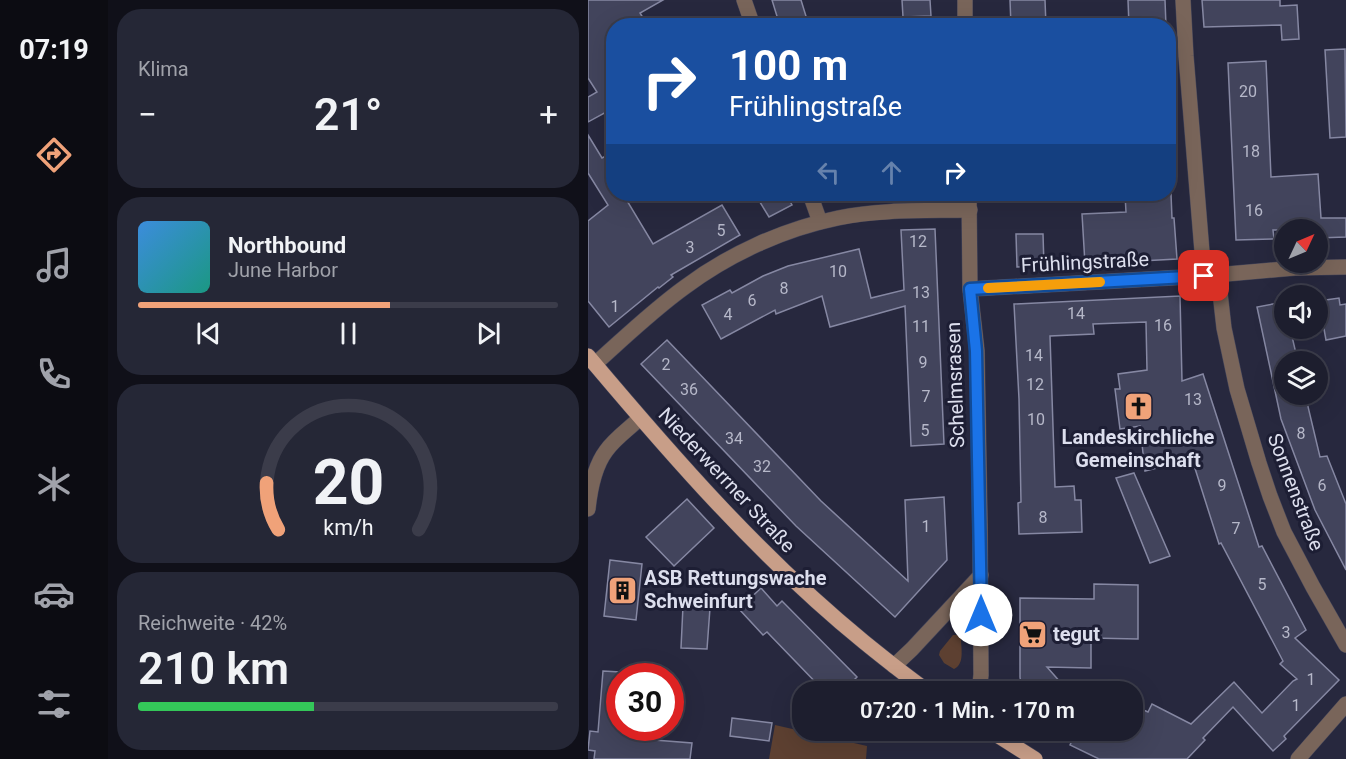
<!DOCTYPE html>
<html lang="de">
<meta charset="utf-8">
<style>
body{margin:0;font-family:Roboto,sans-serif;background:#252736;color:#f1f3f6;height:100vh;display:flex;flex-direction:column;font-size:22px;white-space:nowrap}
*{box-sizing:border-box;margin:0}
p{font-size:20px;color:#a0a2aa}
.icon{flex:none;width:33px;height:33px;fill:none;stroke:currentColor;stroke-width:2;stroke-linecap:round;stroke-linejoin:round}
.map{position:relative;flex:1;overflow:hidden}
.drawer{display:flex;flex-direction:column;gap:9px;padding:9px;background:#101019;width:480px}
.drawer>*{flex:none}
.banner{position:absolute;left:18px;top:18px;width:570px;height:183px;border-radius:24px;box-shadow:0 6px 24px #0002,0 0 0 2px #3b3c4a;background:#1a4fa0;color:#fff;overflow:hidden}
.needle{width:39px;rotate:46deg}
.controls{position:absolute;left:686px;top:219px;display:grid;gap:12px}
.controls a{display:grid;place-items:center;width:54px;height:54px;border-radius:50%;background:#1d1e2e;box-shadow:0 6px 24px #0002,0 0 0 2px #3b3c4a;font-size:30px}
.speed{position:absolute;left:18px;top:663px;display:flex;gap:12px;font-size:30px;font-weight:700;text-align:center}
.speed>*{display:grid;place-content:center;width:78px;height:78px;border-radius:50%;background:#1d1e2e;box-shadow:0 6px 24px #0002,0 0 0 2px #3b3c4a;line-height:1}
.speed .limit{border:9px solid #d22;background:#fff;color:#111}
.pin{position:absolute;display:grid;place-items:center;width:51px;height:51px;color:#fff;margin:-26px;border-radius:12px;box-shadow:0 3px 9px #0006}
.me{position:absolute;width:66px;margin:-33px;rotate:0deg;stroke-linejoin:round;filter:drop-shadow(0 0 4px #0008)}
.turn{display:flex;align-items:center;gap:21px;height:126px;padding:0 24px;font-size:27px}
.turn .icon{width:78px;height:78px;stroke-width:2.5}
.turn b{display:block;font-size:42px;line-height:51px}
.lanes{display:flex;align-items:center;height:57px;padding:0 24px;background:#0003;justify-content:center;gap:30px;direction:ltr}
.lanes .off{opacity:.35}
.big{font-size:45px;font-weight:600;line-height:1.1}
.drawer .widget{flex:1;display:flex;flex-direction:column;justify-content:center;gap:9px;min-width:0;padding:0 21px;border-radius:24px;background:#252736}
.drawer .dial{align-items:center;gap:0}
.dial svg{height:156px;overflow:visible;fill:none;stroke:#3b3c4a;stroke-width:7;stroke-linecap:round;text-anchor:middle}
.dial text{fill:#f1f3f6;stroke:none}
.song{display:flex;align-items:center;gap:18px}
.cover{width:72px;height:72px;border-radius:9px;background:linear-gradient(135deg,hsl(210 70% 55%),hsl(170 70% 35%))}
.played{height:6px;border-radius:3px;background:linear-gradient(90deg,#f0a279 60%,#3b3c4a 60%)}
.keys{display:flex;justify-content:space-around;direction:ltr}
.heat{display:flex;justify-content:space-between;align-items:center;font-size:33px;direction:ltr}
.charge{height:9px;border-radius:4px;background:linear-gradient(90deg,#34c759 42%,#3b3c4a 0)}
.trip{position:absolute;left:204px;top:681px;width:351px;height:60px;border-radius:24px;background:#1d1e2e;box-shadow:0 6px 24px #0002,0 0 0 2px #3b3c4a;font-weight:600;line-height:60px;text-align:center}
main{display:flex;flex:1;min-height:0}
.tab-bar{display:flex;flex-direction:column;width:108px;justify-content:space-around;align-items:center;background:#0c0c12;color:#a0a2aa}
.tab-bar .icon{width:42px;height:42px}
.tab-bar .selected{color:#f0a279}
.tab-bar b{font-size:27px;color:#f1f3f6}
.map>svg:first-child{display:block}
</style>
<main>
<nav class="tab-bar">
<b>07:19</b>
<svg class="icon selected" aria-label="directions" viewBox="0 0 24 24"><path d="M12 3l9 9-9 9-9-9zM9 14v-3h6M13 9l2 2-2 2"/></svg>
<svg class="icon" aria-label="music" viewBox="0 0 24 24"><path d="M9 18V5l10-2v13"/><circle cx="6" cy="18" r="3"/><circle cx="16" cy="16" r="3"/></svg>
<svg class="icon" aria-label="phone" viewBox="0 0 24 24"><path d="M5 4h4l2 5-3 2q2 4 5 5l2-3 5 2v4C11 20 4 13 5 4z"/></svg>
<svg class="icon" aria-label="climate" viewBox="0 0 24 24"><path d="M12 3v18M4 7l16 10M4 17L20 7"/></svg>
<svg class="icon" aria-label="car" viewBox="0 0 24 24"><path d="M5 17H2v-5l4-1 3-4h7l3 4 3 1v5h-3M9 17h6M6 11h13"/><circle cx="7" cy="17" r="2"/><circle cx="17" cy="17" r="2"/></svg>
<svg class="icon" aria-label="filters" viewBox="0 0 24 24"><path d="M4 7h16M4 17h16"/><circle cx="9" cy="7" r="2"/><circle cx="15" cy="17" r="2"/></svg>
</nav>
<section class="drawer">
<div class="widget"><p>Klima</p>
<div class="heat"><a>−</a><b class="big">21°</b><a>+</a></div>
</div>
<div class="widget">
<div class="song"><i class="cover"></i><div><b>Northbound</b><p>June Harbor</p></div></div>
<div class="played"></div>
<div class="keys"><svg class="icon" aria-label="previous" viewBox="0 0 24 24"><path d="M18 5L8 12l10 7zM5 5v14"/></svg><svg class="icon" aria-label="pause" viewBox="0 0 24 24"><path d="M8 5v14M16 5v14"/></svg><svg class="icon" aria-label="next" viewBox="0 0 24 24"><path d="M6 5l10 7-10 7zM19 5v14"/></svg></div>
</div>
<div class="widget dial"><svg viewBox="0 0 100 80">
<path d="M14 69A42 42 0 1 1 86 69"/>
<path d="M14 69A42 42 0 0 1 8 45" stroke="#f0a279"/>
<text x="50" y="56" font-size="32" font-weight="700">20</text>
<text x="50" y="72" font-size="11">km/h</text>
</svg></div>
<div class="widget"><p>Reichweite · 42%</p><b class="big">210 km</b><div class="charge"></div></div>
</section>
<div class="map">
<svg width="758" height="759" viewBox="0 0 758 759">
<rect width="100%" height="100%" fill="#27283e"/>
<g fill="#5d4031">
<path d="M365,635h4l4,3c0,11 4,26 -7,31l-10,-6 -5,-8 1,-4z"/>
<path d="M187,725l92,21 -1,13h-97z"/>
</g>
<g fill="#42445c" stroke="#8688a3" stroke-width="1.5">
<path d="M0,0h75l-23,13 8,13h-34v94l-6,-9 -20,11v-25l9,-5 -9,-14z"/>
<path d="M184,0h29l8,26h-29z"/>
<path d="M314,0h28l1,16 -28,1z"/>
<path d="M422,0h35l1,26h-35z"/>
<path d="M540,0h37l1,26h-37z"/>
<path d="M614,0h78v6l17,-1 2,34 -17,1 -1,-15 -77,2z"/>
<path d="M757,49l1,88 -16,1 -5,-88z"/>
<path d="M678,61l5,116 47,-3 3,44h25v19l-29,1v-8h-44l1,9 -38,1 -8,-177z"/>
<path d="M0,135l14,23 12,-6v42h9l30,50 69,-39 18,30 -69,40 2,2 -14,11 -1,-1 -49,40 -21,-26v-80l20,-16 -20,-32z"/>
<path d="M167,194h31l6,11 -23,12z"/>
<path d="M537,194h46l1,24h2l3,41 -92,5 -3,-50 44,-2z"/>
<path d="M347,229l9,215 -33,2 -6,-140 -75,21 -8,-31 -46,18 -1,-4 -54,29 -19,-34 28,-15 2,3 31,-17 25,-10 71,-17 12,49 33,-8 -3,-60z"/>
<path d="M428,234h27l1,32 -27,1z"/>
<path d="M592,296l2,85 21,-7 56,173 3,-1 44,84 -11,8 44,42 -55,56 2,3 -13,12 -40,-44 -30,31 2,2 -18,19h-88l-29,-14 7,-15h55v-25l16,7 4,-8 39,20 43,-42 28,31 31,-32 4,-2 -17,-15 3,-3 -62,-118 -2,1 -27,-85 -47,12 -5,-45 -20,3 -5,-40h5l-2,-15 29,-4 -1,-48 -53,2 1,10 -44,2 5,151 19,-1 1,14h6l1,32 -63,2 -1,-31 3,-1 -2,-103 -5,-95z"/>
<path d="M751,298l1,7 6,-1v32l-20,4 -7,-39z"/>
<path d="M696,302v26h6l8,34h-14v32h21l15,63 7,-1 19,48v66l-31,-60 -34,-91 -24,-112z"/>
<path d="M79,340l154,161 87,80 -3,-81 39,-3 3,63 -52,57 -99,-91 -155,-162z"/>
<path d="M546,473l36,83 -20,7 -34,-85z"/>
<path d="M99,499l27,29 -40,38 -28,-29z"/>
<path d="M22,560l32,4 -6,56 -32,-4z"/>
<path d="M506,584l44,1v54l-47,-1v30l-44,-1 22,25h-47l-2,-15v-79l74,1z"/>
<path d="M173,588l16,18 5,-5 75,76 -15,15h-17l-58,-60 -4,3 -24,-26z"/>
<path d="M95,606l27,2 -3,41 -26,-1z"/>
<path d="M15,671l17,1v56h9v10l63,5 -2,16h-96l1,-8 -7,-1 2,-19 8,1z"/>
<path d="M144,718l40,5 -3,18 -39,-5z"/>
</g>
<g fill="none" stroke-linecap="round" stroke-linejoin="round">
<defs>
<g id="minor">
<path d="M156,0l9,26"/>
<path d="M377,0v26"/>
<path d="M595,0l3,56 18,220"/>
<path d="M222,194l10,28"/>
<path d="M381,194l1,95 7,62 3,174 1,150 -2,17"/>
<path d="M630,275l6,53 13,61 22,74 11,33 14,36 29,55 33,58"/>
<path d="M382,289l234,-13 91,-8 51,-1"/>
<path d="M7,364c29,-26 58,-54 90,-77 44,-33 99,-58 153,-69 43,-9 88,-7 132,-8"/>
<path d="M0,509c2,-19 6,-42 18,-58 9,-13 23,-22 34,-33"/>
<path d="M306,666l18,-17 69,-74"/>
<path d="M710,759l48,-55"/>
</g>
<g id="primary">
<path d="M0,356c85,101 173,202 276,286 21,17 42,34 65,50"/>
<path d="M401,730l46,29"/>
</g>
</defs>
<use href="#minor" stroke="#44455a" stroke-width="16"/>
<use href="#primary" stroke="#44455a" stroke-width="16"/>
<use href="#minor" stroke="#79655a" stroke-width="15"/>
<use href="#primary" stroke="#c89e88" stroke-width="15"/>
</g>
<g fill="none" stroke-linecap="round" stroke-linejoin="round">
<defs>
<path id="route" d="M393,615l-5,-264 -6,-62 234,-13"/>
</defs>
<use href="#route" stroke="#114b97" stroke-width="15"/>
<use href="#route" stroke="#1a73e8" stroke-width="10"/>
<path stroke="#f59e0b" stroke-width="10" d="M400,288l112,-6"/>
</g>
<defs>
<symbol id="church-square" viewBox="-11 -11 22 22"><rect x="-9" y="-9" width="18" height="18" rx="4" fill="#f0a279" stroke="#1d1e34"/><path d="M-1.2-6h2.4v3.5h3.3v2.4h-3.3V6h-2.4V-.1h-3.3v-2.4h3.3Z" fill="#111"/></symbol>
<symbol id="building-square" viewBox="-11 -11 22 22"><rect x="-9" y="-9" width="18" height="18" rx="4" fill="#f0a279" stroke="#1d1e34"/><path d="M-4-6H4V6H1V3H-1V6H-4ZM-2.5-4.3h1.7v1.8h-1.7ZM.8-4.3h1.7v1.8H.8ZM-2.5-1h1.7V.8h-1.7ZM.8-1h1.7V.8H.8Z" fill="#111"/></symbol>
<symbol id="supermarket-square" viewBox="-11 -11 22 22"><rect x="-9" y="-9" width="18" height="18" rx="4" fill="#f0a279" stroke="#1d1e34"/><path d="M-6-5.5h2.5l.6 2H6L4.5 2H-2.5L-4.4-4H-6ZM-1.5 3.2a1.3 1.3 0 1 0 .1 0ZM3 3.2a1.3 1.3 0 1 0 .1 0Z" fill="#111"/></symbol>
</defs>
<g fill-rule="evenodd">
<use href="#church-square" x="534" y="390" width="33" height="33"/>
<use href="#building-square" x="18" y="574" width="33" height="33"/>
<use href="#supermarket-square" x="428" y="618" width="33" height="33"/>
</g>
<g text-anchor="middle" stroke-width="6" stroke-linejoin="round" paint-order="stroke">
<g font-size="16" fill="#b6b8c9">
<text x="660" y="97">20</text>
<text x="663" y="157">18</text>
<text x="666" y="216">16</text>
<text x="133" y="236">5</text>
<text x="330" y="247">12</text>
<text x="102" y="253">3</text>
<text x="250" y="277">10</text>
<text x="196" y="294">8</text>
<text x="333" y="298">13</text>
<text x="164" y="306">6</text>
<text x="27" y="312">1</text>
<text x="488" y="319">14</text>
<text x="140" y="320">4</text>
<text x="575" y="331">16</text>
<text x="333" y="332">11</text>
<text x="446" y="361">14</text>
<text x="335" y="368">9</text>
<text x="78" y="370">2</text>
<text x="447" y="390">12</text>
<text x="101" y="395">36</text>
<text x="338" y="402">7</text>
<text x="605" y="405">13</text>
<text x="448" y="425">10</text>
<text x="337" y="436">5</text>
<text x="713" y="439">8</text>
<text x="146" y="444">34</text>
<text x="174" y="472">32</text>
<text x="634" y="491">9</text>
<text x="734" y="491">6</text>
<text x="455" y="523">8</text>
<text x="338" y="532">1</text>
<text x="648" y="534">7</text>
<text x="674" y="590">5</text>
<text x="698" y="638">3</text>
<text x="723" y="685">1</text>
<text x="708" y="711">1</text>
</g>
<g font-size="20" fill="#dcdeed" stroke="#1d1e34">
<text transform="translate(497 262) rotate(-3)" y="7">Frühlingstraße</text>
<text transform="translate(367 385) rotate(-92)" y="7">Schelmsrasen</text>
<text transform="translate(139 480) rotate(47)" y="7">Niederwerrner Straße</text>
<text transform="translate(708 492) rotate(69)" y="7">Sonnenstraße</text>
</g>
<g font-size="20" font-weight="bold" fill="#dcdeed" stroke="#1d1e34" text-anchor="start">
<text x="550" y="444" text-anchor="middle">Landeskirchliche<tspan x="550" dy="23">Gemeinschaft</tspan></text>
<text x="56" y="585">ASB Rettungswache<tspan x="56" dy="23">Schweinfurt</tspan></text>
<text x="465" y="641">tegut</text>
</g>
</g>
</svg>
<div class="controls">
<a><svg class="needle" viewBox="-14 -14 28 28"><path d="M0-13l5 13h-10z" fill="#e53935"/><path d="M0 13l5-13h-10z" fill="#a0a2aa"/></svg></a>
<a><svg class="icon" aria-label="sound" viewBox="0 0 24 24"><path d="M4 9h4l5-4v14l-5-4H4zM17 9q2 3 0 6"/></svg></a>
<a><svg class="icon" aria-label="layers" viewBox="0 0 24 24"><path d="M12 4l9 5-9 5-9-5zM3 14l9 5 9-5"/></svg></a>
</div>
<div class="speed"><div class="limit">30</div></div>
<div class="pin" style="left:616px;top:276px;background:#d93025"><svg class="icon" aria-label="arrive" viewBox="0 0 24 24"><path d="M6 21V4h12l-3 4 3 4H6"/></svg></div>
<svg class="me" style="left:393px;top:615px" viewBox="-20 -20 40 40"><circle r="19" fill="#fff"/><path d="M0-13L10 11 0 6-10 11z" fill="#1a73e8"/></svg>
<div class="trip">07:20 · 1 Min. · 170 m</div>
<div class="banner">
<div class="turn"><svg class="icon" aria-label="right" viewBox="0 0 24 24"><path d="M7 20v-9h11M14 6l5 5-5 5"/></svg><div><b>100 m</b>Frühlingstraße</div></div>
<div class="lanes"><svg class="icon off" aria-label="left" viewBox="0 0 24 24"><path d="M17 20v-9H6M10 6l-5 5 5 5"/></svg><svg class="icon off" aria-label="ahead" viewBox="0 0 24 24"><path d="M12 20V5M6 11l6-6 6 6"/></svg><svg class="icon" aria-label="right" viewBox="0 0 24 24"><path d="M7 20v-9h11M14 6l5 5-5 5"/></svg></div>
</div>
</div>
</main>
